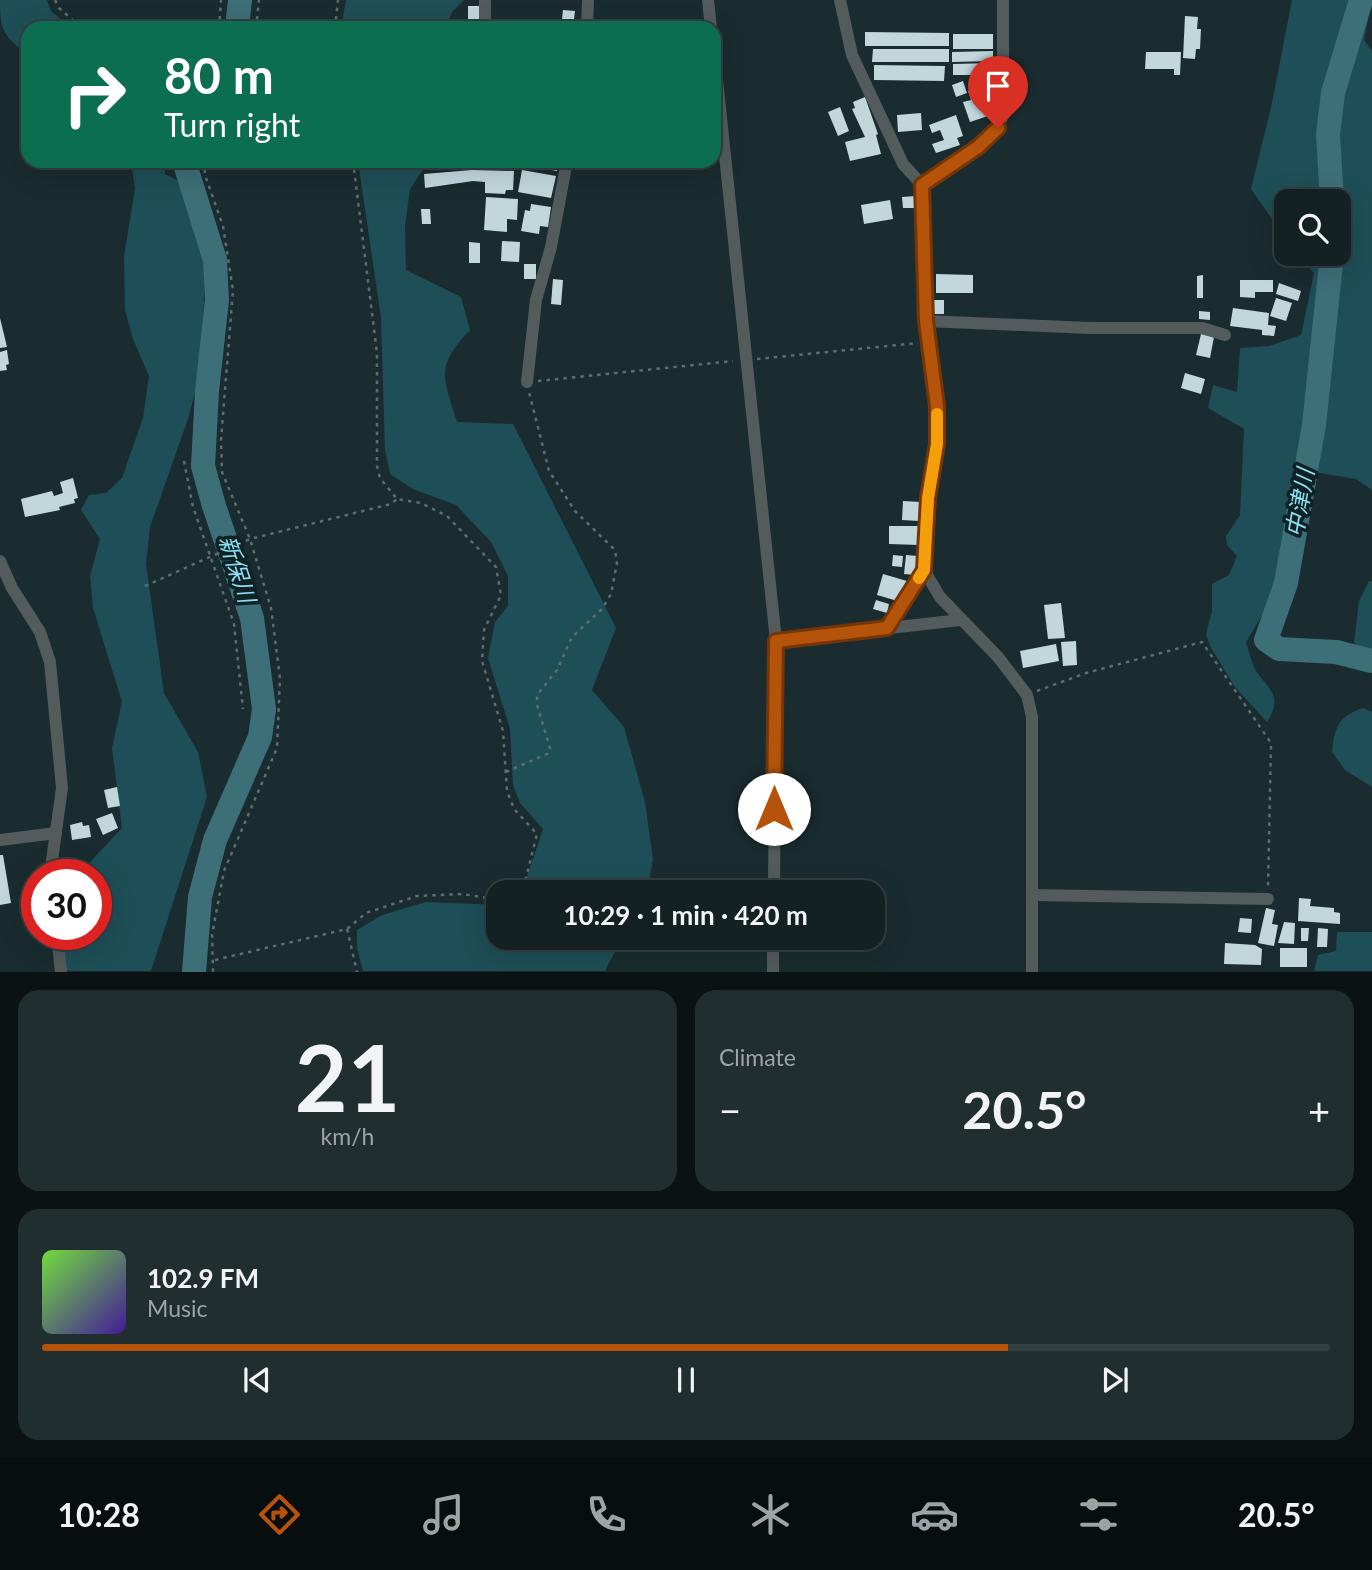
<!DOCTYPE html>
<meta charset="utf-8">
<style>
body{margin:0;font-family:Lato,"Noto Sans JP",sans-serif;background:#212e30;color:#f1f3f6;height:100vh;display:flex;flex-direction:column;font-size:26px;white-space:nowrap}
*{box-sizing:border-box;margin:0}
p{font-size:23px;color:#9da3a6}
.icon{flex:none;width:38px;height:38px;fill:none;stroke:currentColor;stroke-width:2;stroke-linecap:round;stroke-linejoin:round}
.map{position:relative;height:972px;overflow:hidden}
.sheet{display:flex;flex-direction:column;gap:18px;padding:18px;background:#0b1213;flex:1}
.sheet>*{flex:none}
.hud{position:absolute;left:21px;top:21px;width:700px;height:147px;border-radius:21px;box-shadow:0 7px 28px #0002,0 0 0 2px #333e41;background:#0b6e4f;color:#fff;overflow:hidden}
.buttons{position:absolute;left:1274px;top:189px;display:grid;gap:14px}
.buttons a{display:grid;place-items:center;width:77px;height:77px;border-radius:14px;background:#142123;box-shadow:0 7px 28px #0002,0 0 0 2px #333e41;font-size:35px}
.speed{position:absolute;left:21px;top:859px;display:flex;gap:14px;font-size:35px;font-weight:700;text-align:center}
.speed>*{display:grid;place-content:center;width:91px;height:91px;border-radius:50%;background:#142123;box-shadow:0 7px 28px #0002,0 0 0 2px #333e41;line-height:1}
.speed .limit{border:10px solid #d22;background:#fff;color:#111}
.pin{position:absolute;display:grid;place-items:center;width:60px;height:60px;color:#fff;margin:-72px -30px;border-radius:50% 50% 50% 0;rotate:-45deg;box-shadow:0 0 7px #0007}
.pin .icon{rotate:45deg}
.me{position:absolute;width:77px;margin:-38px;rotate:0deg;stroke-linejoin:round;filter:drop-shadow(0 0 5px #0008)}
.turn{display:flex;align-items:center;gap:24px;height:147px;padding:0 28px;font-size:32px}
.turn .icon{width:91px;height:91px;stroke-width:2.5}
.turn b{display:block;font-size:49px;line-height:60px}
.big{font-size:52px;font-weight:700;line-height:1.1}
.sheet .card{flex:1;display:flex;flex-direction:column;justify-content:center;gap:10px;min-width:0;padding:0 24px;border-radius:21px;background:#212e30}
.sheet .dial{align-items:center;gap:0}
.dial b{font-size:91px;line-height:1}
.song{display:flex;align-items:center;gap:21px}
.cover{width:84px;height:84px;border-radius:10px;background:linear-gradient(135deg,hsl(100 70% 55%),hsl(260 70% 35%))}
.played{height:7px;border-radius:4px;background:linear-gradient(90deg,#b45309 75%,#333e41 75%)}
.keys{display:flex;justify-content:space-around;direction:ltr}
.heat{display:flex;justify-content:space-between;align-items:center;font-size:38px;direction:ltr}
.sheet .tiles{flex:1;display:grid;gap:18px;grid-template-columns:1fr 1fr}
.card:last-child{grid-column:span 2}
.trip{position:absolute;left:486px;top:880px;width:399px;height:70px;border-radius:21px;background:#142123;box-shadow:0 7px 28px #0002,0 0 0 2px #333e41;font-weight:700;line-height:70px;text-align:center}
.tab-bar{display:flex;height:112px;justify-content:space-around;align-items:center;background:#080d0e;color:#9da3a6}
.tab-bar .icon{width:49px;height:49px}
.tab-bar .on{color:#b45309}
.tab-bar b{font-size:32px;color:#f1f3f6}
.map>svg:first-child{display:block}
</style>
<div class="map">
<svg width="1372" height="972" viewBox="0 0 1372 972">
<rect width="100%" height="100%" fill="#1a2c2f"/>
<g fill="#1e4e57">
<path d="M0,0h47l4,11 20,17h-43v26c-25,-18 -28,-24 -28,-54z"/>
<path d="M346,0h118l-12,12 -6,16h-105z"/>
<path d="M1292,0h80l-8,40 8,11v439l-16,-11 -43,-7 -18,89 -49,81c3,9 5,19 9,27 13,21 29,26 12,53l-32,-35 -25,-41 -4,-12 6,-23v-27l17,-9 8,-19 -10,-11 -1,-9 14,-21 4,-86 -36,-21 5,-23 24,7 3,-44 29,-2 32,-11 13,-62 -16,-19h41v-53h-53v38l-35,-50 21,-86z"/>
<path d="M131,161h34v13l14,7 18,51 8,38 -3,94 -13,52 -39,111 -4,37 18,129 34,59 9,45 -56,174h-85l-2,-36 32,-1v-59h-18l44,-47 -10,-80 10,-46 -29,-94 -3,-32 10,-37 -19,-29 8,-15 17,-2 16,-15 21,-60 6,-42 -16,-37 -8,-29 -1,-54 11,-67z"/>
<path d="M358,161h71l-19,28 -5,37 1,44 55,27 9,33c-35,37 -27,47 -13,92l56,2 103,204 -24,62 32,37 21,75 8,57 -6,33h-125l21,-63 -23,-26 -7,-18 -3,-56 -22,-71 7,-36 13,-16v-30l-17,-34 -35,-37 -43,-16 -23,-15 -5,-25 -4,-131z"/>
<path d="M1369,581h3v75l-18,-13 5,-42z"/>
<path d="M1363,708l9,4v75l-27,-17 -13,-18c2,-25 7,-36 31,-44z"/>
<path d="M426,902l73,3v33h123l-17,33h-242l-6,-23v-18l25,-15z"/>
<path d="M1337,932h35v39h-58l4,-16 18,-4z"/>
</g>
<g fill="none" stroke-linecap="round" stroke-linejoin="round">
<g stroke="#3d6f79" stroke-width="24">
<path d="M237,28l3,-28"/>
<path d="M184,161l31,99 2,40 -10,91 -4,75 11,40 38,112 12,91 -4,28 -45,103 -15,57 -6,75"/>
<path d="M1332,201l-4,-67 5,-41 28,-93"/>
<path d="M1332,254l-18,171 -28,158 -20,57 13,9 57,3 36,9"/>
</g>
</g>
<g fill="#c1d7dc">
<rect x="468" y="6" width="12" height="22"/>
<path d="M563,10l12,1 -2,17h-12z"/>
<path d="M1185,16l13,1 -1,12h4l-1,20h-4l-1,10 -12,-1z"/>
<path d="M865,32l84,1v13h-84z"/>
<rect x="953" y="34" width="40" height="15"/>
<path d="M873,49h76v13h-77z"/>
<path d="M993,51v10l-41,1v-10z"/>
<path d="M1146,52h35l-1,23h-6v-6h-29z"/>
<path d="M993,63v12h-40v-11z"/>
<path d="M874,65l71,1 -1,15 -70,-1z"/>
<path d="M963,81l4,12 -11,4 -4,-12z"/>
<path d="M979,88l9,28 -18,6 -7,-20 8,-2 -3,-9z"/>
<path d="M865,97l13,37 -2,1 5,19 -31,7 -5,-19 20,-5 -13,-28 3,-1 -2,-6z"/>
<path d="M840,107l9,24 -11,5 -10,-24z"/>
<path d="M921,113l1,17 -24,2 -1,-17z"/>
<path d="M956,115l7,21 -6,2 3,7 -24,8 -4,-9 12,-4 -4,-10 -8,3 -3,-8z"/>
<path d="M543,161h15l-1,10 -15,-3z"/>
<path d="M472,170l42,1 -1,19h-7l-1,4 -20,-1v-11l-12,-1 -48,7 -1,-14z"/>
<path d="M522,170l34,6 -5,22 -33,-6z"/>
<path d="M916,196l1,12h-14l-1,-11z"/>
<path d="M486,197l32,2 -1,21 -10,-1v13l-23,-2z"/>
<path d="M890,200l3,19 -29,5 -3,-19z"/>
<path d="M531,204l20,3 -3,20 -8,-1 -1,8 -18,-3 4,-21 5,1z"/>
<path d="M421,209h9l1,15h-9z"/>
<path d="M502,241l18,1 -1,20 -18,-1z"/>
<path d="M469,242l11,1v20h-11z"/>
<rect x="524" y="264" width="12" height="15"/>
<path d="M936,274l37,1v18h-37z"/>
<path d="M1203,275v23h-6v-22z"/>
<path d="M553,279l10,1 -2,25 -10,-1z"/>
<path d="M1240,280h33v12h-18v6l-15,-1z"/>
<path d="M1279,283l22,8 -3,10 -22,-7z"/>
<path d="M1276,298l16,5 -6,18 -16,-5z"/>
<rect x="933" y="300" width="11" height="14"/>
<path d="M1233,308l36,5 -1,12 8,1 -2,10 -12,-1v-5l-32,-4z"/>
<path d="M1199,311l11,1v8l-11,-1z"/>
<path d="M0,318l7,29 -7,1z"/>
<path d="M1201,334l13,3 -4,21 -14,-3z"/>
<path d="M7,350l2,14 -3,1 1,5 -7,1v-19z"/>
<path d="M1185,373l20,6 -4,15 -20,-6z"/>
<path d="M73,478l5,20 -4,1 1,4 -16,4 1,3 -35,7 -4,-18 31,-8 2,5 9,-3 -3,-11z"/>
<path d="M903,501l18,1 -2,19 -17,-1z"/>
<path d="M889,526h30v19l-30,-1z"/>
<path d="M893,555l10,1 -1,11 -10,-1z"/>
<path d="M906,555l12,1 -2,19 -12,-1z"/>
<path d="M883,574l24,7 -6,21 -24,-7z"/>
<path d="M876,600l13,4 -2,9 -14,-4z"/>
<path d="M1061,603l4,35 -17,1 -4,-34z"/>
<path d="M1076,641l1,24 -14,1 -2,-24z"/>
<path d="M1056,644l3,17 -36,7 -3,-17z"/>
<path d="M117,787l3,19 -12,2 -4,-18z"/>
<path d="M112,813l6,15 -15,7 -7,-16z"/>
<path d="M82,822l1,4 6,-1 2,12 -19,3 -2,-15z"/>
<path d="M0,855h3l8,48 -11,2z"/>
<path d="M1299,898l12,1 -1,7 24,2v4l6,1v11l-42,-3z"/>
<path d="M1266,908l9,2 -3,14 6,1 -4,21 -16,-3z"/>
<path d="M1240,918l12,1 -1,14 -13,-1z"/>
<path d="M1284,922l11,1 -1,21 -16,-1z"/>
<path d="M1301,928h8l-1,13h-7z"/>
<path d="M1318,928l10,1 -1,18h-10z"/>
<path d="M1225,943l30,2 7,4 -1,16 -37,-1z"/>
<rect x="1280" y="948" width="27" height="19"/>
</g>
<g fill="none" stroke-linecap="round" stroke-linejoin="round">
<g stroke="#5d6d70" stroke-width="2.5" stroke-dasharray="3.5 5" stroke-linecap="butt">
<path d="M55,0l4,8 23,20"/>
<path d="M219,28l2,-28"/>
<path d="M256,28l3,-28"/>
<path d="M335,28l3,-28"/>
<path d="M204,161l1,14 18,51 10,64 -12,150 1,32 28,67 21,69 9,70 -3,70 -53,123 -12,64 1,37"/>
<path d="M353,161l24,192v113l3,12 17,21 24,4 26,13 49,51 5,28 -17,35 -2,31 21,70 4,60 7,18 23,25 -11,44 -12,14"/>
<path d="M757,359l161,-16"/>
<path d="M538,381l195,-20"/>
<path d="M184,461l9,46 41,117 9,85"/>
<path d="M145,586l105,-47 141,-35 6,-5"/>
<path d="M1037,691l49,-18 116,-31 69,101 -3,144"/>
<path d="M506,772l43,-19 1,-5 -13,-43v-10l20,-25 15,-33 30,-28 9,-15 6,-31 -2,-13 -40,-39 -26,-40 -20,-79"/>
<path d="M347,929l10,43"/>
<path d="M215,960l132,-31 19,-16 51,-17 46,-2 36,6"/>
</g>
<g stroke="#535b5d" stroke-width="12">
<path d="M708,0l3,28"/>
<path d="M840,0l12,55 51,109 19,21 4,136 11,85v38l-9,54 -4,72 -37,58"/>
<path d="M485,28v-28"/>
<path d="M587,28l1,-28"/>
<path d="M714,51l62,590 -2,251"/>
<path d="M922,185c28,-19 67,-37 81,-69v-116"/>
<path d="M926,321l163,7h113l23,7"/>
<path d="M527,382l9,-82 15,-53 16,-86"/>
<path d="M0,561l12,27 28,44 10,30 12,126 -12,87"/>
<path d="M924,570l16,27 58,60 29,38 5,22v255"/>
<path d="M776,641l184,-21"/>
<path d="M0,840l56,-7"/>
<path d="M1032,895l236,4"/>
<path d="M57,934l4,38"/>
<path d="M773,972v-34"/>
</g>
</g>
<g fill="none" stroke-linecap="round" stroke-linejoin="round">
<defs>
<path id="route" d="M774,809l2,-168 111,-13 37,-58 4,-72 9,-54v-38l-11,-85 -4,-136 56,-38 20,-19"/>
</defs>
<use href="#route" stroke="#753606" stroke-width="18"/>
<use href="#route" stroke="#b45309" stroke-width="12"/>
<path stroke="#f59e0b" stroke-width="12" d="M919,578l5,-8 4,-72 9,-54v-30"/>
</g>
<g text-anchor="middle" stroke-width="7" stroke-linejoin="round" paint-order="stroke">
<g font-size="23" font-style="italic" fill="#8ae0f1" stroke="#102226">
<text transform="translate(1300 503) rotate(-80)" y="8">中津川</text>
<text transform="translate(237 569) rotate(72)" y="8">新保川</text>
</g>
</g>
</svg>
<div class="buttons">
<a><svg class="icon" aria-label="search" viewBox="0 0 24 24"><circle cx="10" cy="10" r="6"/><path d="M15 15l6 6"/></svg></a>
</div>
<div class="speed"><div class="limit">30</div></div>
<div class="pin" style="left:998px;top:128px;background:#d93025"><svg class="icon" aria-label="arrive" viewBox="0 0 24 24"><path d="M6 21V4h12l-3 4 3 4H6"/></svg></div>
<svg class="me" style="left:774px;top:809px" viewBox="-20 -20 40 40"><circle r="19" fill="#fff"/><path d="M0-13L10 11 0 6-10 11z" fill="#b45309"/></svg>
<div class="trip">10:29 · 1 min · 420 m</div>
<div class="hud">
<div class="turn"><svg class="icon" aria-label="right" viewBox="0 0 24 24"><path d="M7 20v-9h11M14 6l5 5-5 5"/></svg><div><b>80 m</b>Turn right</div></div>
</div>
</div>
<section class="sheet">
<div class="tiles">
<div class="card dial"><b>21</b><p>km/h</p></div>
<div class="card"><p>Climate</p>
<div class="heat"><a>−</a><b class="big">20.5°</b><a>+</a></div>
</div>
<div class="card">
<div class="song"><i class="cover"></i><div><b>102.9 FM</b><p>Music</p></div></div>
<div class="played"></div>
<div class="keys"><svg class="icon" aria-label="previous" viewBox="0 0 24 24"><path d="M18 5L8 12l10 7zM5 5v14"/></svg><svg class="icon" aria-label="pause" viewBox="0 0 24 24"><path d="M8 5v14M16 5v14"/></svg><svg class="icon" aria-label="next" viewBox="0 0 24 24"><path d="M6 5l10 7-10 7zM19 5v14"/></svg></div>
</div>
</div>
</section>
<nav class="tab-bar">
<b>10:28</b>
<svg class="icon on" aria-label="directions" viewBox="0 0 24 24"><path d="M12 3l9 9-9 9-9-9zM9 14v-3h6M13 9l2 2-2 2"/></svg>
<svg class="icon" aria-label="music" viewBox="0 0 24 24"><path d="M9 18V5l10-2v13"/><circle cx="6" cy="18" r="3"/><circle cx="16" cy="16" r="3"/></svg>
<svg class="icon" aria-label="phone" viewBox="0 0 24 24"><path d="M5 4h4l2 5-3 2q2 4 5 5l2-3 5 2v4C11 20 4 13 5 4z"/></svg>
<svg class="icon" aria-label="climate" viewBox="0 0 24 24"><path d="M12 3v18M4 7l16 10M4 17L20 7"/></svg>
<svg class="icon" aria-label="car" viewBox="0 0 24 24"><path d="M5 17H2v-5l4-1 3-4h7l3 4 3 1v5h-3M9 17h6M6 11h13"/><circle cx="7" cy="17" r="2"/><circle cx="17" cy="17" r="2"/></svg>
<svg class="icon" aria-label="filters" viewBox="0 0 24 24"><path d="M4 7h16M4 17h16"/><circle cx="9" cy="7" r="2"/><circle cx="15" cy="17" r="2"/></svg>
<b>20.5°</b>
</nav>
